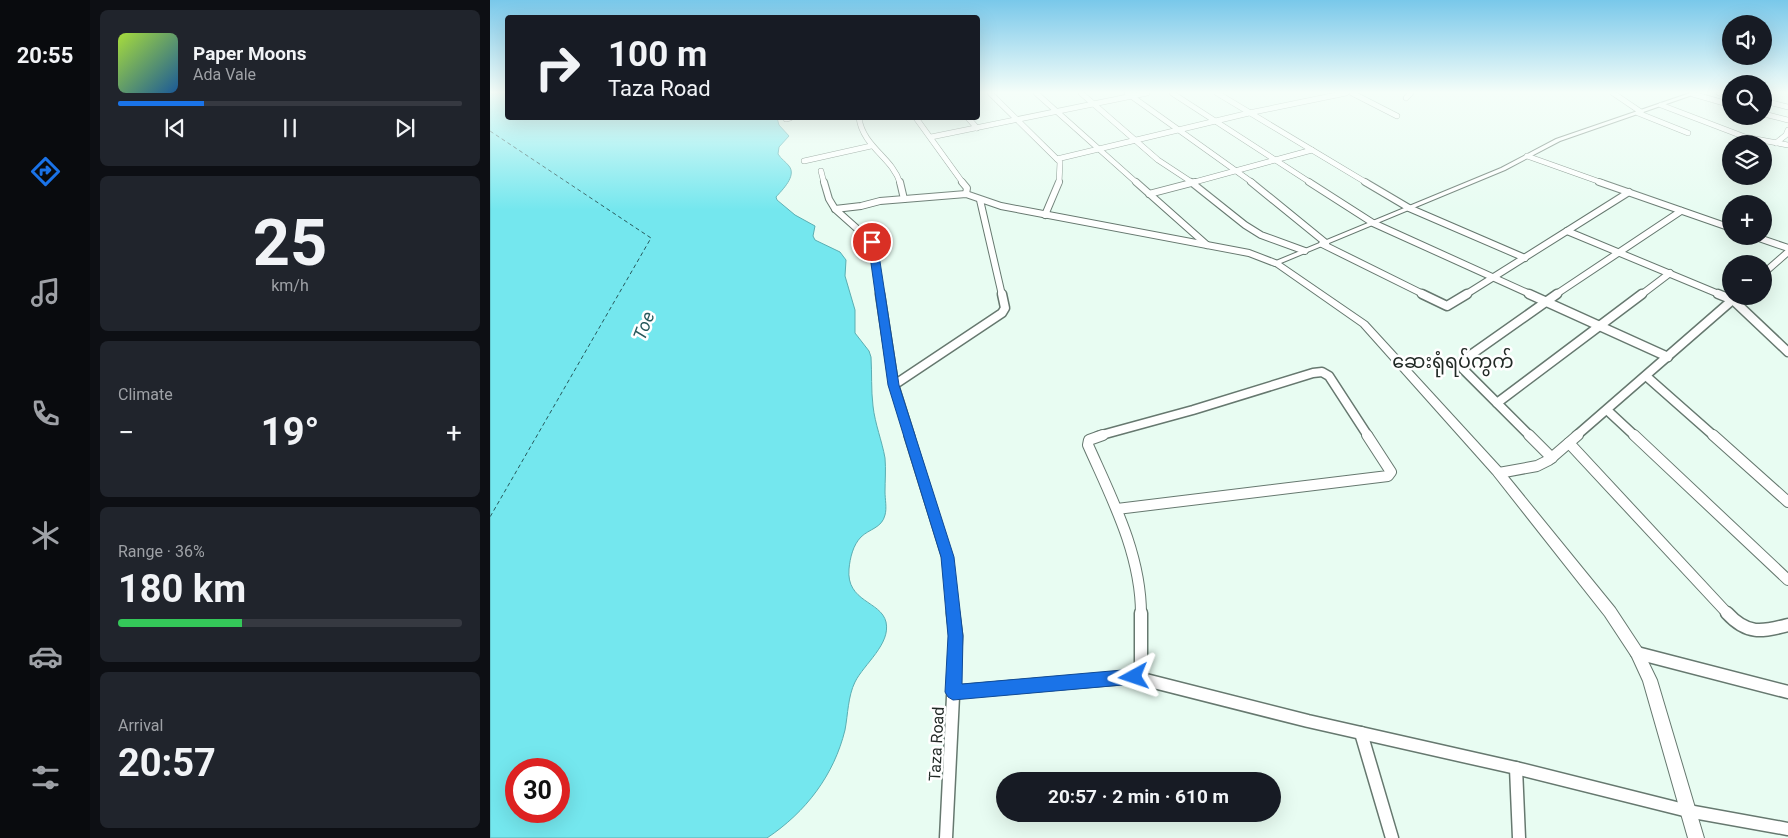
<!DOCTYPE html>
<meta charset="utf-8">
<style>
body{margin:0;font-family:Roboto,"Noto Sans Myanmar",sans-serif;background:#20242c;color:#f1f3f6;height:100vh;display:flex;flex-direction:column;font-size:19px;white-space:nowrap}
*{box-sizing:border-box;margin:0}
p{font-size:16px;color:#9ea1a6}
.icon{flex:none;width:28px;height:28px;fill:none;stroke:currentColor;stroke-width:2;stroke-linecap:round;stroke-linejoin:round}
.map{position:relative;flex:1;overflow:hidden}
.sheet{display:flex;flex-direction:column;gap:10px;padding:10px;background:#0d0f14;width:400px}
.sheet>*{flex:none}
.top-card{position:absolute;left:15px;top:15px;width:475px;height:105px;border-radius:5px;box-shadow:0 5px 20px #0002;background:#171b24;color:#f1f3f6;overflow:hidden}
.fabs{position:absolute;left:1232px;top:15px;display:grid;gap:10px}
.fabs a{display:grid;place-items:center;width:50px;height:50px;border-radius:50%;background:#171b24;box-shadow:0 5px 20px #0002;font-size:25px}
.speed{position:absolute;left:15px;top:758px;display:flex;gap:10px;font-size:25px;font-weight:700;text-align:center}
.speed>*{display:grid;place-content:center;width:65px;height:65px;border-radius:50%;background:#171b24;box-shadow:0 5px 20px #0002;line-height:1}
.speed .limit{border:8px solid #d22;background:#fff;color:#111}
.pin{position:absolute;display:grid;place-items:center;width:42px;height:42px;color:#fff;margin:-21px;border:2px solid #fff;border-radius:50%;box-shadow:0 1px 5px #0007}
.me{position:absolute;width:55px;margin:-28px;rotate:265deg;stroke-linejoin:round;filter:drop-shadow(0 0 4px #0008)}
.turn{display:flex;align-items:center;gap:18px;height:105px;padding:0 20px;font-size:22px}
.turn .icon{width:65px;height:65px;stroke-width:2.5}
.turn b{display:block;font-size:35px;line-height:42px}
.big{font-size:38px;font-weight:700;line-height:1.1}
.sheet .tile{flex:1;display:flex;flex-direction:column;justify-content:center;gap:8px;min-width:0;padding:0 18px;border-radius:8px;background:#20242c}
.sheet .dial{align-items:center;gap:0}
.dial b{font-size:65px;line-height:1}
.song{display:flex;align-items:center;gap:15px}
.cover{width:60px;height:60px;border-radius:8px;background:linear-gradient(135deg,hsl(80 70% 55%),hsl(210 70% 35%))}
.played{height:5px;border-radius:2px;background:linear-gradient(90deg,#1a73e8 25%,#363941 25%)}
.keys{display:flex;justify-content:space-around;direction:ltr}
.heat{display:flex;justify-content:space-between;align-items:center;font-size:28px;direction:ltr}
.charge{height:8px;border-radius:4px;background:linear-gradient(90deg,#34c759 36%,#363941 0)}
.trip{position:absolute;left:506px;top:772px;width:285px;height:50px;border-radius:25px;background:#171b24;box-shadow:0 5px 20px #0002;font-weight:700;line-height:50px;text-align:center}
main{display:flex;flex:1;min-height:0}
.dock{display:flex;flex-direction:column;width:90px;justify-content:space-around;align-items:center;background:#090b0e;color:#9ea1a6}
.dock .icon{width:35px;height:35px}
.dock .on{color:#1a73e8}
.dock b{font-size:22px;color:#f1f3f6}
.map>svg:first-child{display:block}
</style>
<main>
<nav class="dock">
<b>20:55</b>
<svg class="icon on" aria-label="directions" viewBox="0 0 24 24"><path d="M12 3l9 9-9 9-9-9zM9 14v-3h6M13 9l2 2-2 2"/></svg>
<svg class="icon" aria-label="music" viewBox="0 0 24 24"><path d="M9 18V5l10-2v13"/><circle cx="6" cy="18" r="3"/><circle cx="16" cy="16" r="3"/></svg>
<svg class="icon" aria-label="phone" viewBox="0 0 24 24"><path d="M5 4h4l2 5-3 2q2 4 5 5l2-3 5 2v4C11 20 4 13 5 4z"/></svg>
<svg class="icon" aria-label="climate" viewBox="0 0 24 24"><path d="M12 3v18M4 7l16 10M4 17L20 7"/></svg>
<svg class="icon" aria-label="car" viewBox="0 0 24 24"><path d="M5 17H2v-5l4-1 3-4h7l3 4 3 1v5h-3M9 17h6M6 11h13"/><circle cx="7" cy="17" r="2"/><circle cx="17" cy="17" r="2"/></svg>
<svg class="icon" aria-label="filters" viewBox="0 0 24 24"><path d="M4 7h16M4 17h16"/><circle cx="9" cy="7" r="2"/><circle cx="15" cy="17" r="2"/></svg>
</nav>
<section class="sheet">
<div class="tile">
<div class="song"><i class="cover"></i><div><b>Paper Moons</b><p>Ada Vale</p></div></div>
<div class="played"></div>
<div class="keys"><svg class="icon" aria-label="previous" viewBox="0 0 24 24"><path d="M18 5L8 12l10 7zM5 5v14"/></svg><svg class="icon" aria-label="pause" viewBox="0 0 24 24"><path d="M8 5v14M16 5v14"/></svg><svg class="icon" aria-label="next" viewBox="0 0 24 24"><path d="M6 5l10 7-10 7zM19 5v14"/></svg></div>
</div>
<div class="tile dial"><b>25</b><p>km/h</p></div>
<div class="tile"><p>Climate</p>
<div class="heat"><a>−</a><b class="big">19°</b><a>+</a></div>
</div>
<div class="tile"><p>Range · 36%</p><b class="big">180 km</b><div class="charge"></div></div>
<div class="tile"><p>Arrival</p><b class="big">20:57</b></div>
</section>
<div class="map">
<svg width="1298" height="838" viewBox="0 0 1298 838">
<rect width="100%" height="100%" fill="#e8fcf2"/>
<path fill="#74e7ee" stroke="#5baeb2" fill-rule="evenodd" d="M0,93h17l1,25h269l2,7 10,11 -10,11 -1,7c3,5 8,8 11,12 8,10 -7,24 -13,31l1,3 18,15 20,11 -2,10 2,4 25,12 6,8 -1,16 10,34v23l14,18 2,6c1,16 0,33 2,49 2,18 9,35 12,52 1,11 0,23 0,34 0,7 2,16 0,23 -3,13 -16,14 -24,22 -8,8 -11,21 -12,32 -3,33 32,32 37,53 5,22 -22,42 -31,60 -7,14 -7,32 -10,48 -11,45 -39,82 -78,108h-277zM26,769h43v42h-43z"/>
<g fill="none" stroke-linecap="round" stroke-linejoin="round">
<path stroke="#27595c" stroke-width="1" stroke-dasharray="4 3" stroke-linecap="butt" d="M0,131l161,107 -161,279"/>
<defs>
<g id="minor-far4">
<path d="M500,93l70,69 -1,21"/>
<path d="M546,93l101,90"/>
<path d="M591,93l77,67 35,23"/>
<path d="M637,93l126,90"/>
<path d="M682,93l139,90"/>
<path d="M727,93l150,90"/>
<path d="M862,93l45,23"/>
<path d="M1123,93l28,19"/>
<path d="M1229,93l12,3"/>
<path d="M1203,94l38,11"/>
<path d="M916,98l5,-5"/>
<path d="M1274,101l24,6"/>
<path d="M1171,105l84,32 43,8"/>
<path d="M1148,113l50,20"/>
<path d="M1274,114l24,6"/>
<path d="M369,118c4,29 34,40 41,65"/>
<path d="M426,118l47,65"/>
<path d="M478,118l9,10"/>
<path d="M296,119l4,-1"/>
<path d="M441,137l216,-44"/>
<path d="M1286,143l10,-8 2,-5"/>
<path d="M1037,156l76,27"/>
<path d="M567,159l192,-46 97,-20"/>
<path d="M314,161l67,-15"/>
<path d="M331,171l3,12"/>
<path d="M701,183l121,-33"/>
</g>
<g id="minor-far3">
<path d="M334,182l5,17 6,10 37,33 8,53"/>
<path d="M410,182l4,17"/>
<path d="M472,182l5,6 -1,6"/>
<path d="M646,182l71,63"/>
<path d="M701,182l54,43 16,10 44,16"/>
<path d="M761,182l75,61"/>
<path d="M819,182l64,41 159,72"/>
<path d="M875,182l44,26 116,50"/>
<path d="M1109,182l132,46"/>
<path d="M659,194l46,-12"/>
<path d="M490,200l22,95"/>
<path d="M345,209l26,-3 19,-5 86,-7 35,12 248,47 26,10"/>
<path d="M555,215l14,-33"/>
<path d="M1077,231l154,64"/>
<path d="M1263,236l35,12"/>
<path d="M832,244l103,51"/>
<path d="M1274,273l24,-21"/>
<path d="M975,295l164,-103"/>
<path d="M1065,295l126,-84"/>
<path d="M1151,295l29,-22"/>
</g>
<g id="minor-far2">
<path d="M390,294l14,91 16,51"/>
<path d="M932,294l25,12 20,-12"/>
<path d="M1039,294l139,63"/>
<path d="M1228,294l15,6 55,52"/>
<path d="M1156,376l68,60"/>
<path d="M404,385l108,-72 3,-5 -3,-14"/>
<path d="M1007,403l145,-109"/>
<path d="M1117,410l28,26"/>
<path d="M608,436l95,-26 120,-37 9,-1 7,4 39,60"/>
<path d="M1040,436l-67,-67 -1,-8 95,-67"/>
<path d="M1086,436l161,-140"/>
</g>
<g id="minor-far1">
<path d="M419,435l38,122 7,57"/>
<path d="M613,435l-14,5 -1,5c24,54 53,109 53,169"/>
<path d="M1039,435l23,23"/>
<path d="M1144,435l154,145"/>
<path d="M1223,435l75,67"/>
<path d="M1079,443l159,171"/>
<path d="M1009,473l38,-7 12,-6 29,-25"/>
<path d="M627,509l271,-33 3,-4 -24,-37"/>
</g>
<g id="minor">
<path d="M651,613v66"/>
<path d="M1237,613c20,22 35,19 61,12"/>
<path d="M1147,653l151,39"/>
<path d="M463,692l181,-15 174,44 208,47 172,43 100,18"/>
<path d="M871,733l31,105"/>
<path d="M1026,768l3,70"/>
<path d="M456,838l10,-202 -3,-23"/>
</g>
<path id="tertiary" d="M1200,93h8l-138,48 -55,29 -224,93 86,59 134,146 114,140 27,41 15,31 47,158h-16l-45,-157 -11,-24 -27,-41 -112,-142 -132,-148 -90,-63 230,-95 55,-29z"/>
</defs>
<use href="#minor-far4" stroke="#66786f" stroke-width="6"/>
<use href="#minor-far3" stroke="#66786f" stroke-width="8"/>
<use href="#minor-far2" stroke="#66786f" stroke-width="11"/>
<use href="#minor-far1" stroke="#66786f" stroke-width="12"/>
<use href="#minor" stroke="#66786f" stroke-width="15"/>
<use href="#tertiary" stroke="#66786f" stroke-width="2"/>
<use href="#minor-far4" stroke="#fff" stroke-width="5"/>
<use href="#minor-far3" stroke="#fff" stroke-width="6"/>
<use href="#minor-far2" stroke="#fff" stroke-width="8"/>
<use href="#minor-far1" stroke="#fff" stroke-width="10"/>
<use href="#minor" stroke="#fff" stroke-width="12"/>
<use href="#tertiary" fill="#fff" fill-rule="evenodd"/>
</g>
<linearGradient id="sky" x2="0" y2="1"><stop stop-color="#79c8ea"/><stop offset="0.44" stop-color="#f5fef9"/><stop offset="1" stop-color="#f5fef9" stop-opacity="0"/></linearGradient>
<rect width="1298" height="210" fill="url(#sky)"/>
<path fill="#1a73e8" stroke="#114b97" d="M382,239l5,3 22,143 55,172 9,79 -1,48 172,-15 6,3 2,5 -2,5 -6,2 -181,16 -5,-3 -3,-5 3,-56 -7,-79 -53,-172 -20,-143z"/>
<g text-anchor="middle" stroke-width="5" stroke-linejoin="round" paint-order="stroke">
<g font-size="16" fill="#222a26" stroke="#fff">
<text transform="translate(446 744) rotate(-87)" y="6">Taza Road</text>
</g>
<g font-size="18" font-style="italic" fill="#27595c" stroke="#fff">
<text transform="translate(154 326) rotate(-69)" y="6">Toe</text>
</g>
<g font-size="19" fill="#222a26" stroke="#fff">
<text x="963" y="368">ဆေးရုံရပ်ကွက်</text>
</g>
</g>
</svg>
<div class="fabs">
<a><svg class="icon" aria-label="sound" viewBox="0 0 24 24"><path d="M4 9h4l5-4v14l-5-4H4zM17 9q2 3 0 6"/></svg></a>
<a><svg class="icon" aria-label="search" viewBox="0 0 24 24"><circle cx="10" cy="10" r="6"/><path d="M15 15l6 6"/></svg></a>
<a><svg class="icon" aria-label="layers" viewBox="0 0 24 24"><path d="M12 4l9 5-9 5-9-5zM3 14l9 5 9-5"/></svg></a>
<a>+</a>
<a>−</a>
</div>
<div class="speed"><div class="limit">30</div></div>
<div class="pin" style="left:382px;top:242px;background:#d93025"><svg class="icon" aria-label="arrive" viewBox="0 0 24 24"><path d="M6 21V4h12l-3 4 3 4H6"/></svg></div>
<svg class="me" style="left:644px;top:677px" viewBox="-20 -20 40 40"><path d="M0-17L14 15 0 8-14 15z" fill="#1a73e8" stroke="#fff" stroke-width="4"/></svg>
<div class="trip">20:57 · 2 min · 610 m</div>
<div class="top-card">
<div class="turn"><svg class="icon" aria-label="right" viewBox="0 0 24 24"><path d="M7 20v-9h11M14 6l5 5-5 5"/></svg><div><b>100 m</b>Taza Road</div></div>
</div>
</div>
</main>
